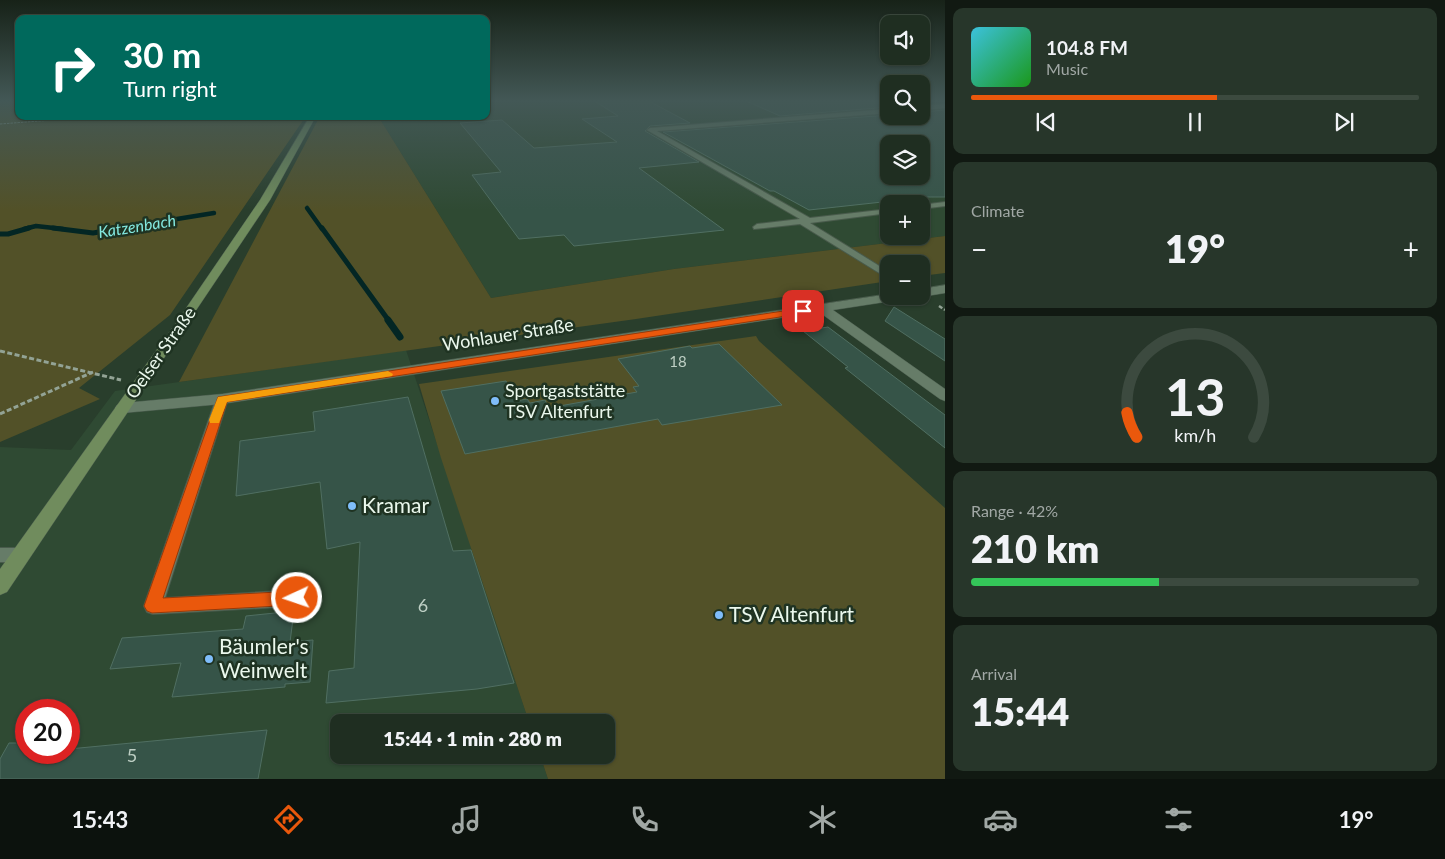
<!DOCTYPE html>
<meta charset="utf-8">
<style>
body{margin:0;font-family:Lato,sans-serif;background:#27362a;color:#f1f3f6;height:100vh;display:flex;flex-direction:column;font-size:19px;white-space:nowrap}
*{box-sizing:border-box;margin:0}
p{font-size:16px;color:#a1a8a5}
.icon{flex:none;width:28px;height:28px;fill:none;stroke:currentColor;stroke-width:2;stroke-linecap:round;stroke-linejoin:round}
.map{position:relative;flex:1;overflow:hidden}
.panel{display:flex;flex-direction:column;gap:8px;padding:8px;background:#111912;width:500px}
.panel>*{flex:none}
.banner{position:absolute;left:15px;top:15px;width:475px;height:105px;border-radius:10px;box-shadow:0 1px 4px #0004,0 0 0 1px #3c4a3f;background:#00695c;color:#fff;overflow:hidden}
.tools{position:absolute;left:880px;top:15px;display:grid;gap:10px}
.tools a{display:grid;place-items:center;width:50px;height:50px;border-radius:10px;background:#1f2e21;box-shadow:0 1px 4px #0004,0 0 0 1px #3c4a3f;font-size:25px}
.speed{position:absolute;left:15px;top:699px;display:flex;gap:10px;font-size:25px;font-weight:700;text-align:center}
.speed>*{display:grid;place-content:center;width:65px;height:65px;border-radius:50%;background:#1f2e21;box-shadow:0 1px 4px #0004,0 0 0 1px #3c4a3f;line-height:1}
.speed .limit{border:8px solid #d22;background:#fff;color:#111}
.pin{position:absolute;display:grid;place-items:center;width:42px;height:42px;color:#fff;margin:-21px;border-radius:10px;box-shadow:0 2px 8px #0006}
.me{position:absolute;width:55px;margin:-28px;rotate:267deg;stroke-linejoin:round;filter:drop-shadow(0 0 4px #0008)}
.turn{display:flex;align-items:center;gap:18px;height:105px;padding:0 25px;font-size:22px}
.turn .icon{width:65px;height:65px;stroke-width:2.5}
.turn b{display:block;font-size:35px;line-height:42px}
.big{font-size:38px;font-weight:800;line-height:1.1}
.panel .tile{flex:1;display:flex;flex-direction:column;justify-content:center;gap:8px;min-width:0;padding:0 18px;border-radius:10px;background:#27362a}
.panel .dial{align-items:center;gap:0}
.dial svg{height:130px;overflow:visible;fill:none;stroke:#3c4a3f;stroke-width:7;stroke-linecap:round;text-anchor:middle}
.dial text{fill:#f1f3f6;stroke:none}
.song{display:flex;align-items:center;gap:15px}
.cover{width:60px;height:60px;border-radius:8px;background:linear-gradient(135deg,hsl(190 70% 55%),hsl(120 70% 35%))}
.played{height:5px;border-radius:2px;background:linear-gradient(90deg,#ea580c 55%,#3c4a3f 55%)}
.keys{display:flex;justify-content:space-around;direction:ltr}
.heat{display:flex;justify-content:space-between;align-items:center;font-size:28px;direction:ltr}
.charge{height:8px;border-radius:4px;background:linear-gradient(90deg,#34c759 42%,#3c4a3f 0)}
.trip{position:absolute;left:330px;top:714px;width:285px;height:50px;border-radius:10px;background:#1f2e21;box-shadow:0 1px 4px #0004,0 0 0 1px #3c4a3f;font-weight:800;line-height:50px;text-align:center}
.tab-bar{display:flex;height:80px;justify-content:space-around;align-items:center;background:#0c120d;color:#a1a8a5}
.tab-bar .icon{width:35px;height:35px}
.tab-bar .selected{color:#ea580c}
.tab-bar b{font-size:22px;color:#f1f3f6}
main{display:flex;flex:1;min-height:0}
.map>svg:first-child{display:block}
</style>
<main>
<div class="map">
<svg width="945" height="779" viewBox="0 0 945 779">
<rect width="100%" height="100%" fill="#293e2c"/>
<g fill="#2f4a33" fill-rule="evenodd">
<path d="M486,100h403v16h32v-16h24v136l-271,33 -183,29 -113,-182h108zM889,144h32v32h-32zM889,204h32v32h-32z"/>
<path d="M406,350l123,372h-190v33h201l8,24h-548v-332l71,3 44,-59zM26,710h43v42h-43z"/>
</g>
<g fill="#525128">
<path d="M0,100h19v16h287l-136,199 -91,73 21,11 -100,43z"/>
<path d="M320,116h58l113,182 183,-29 271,-33v37l-24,3v-12h-32v17l-253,38 -457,63z"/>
<path d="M756,336l3,5 186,167v271h-397l-8,-24h66v-33h-77l-88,-264 -22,-74z"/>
</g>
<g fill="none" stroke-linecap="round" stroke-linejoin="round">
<g stroke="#032624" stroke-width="4.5">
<path d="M307,208l15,21"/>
<path d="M24,229l12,-3 27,3"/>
<path d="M115,229l99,-16"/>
</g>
<g stroke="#032624" stroke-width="5">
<path d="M53,228l40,5 30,-5"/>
<path d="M322,228l67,93"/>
<path d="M0,234h8l21,-6"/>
</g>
<path stroke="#032624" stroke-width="7" d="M388,320l12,17"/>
</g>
<g fill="#365448" stroke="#506f62" fill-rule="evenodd">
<path d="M593,100h54l43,23 -40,3 -5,5 54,31 -60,6 85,62 -150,16 -10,-11 -45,4 -47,-64 29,-3 -41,-49 42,-3 32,28 83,-6 -35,-23 36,-3z"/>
<path d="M744,100h145v7l-109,9z"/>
<path d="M945,110v87h-17l-119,13 -35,-19h-4l-107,-59 226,-17 32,1v-4zM889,144h32v32h-32z"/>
<path d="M894,307l51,32v22l-60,-40z"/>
<path d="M828,327l117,88v33l-100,-80 3,-1 -45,-36z"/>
<path d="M719,344l63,61 -120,20 -4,-6 -193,35 -24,-63 65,-10 10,20 11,-2 3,4 15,-3 4,8 16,-3 72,-13 -4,-5 6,-1 -21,-27 72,-13 2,2z"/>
<path d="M408,397l45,154 18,-1 43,133 -37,6 -151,14 3,-32 25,-3 6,-126 -33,7 -7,-67 -84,14 4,-55 75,-10 -2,-19z"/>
<path d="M294,611l-4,31 23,-2 -3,42 -25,2v3l-113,10 9,-34 -71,6 12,-31 121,-9 3,-13z"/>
<path d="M267,730l-9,49h-258v-20l9,-16h17v9h43v-3z"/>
</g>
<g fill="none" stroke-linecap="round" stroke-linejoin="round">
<defs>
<g id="lane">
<path d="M945,104v4l-24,2v-4z"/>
<path d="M889,109v4l-232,18 153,87 79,-9v4l-79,10 79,49v7l-89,-55 -46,5 -1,-2 4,-3 43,-5 -153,-89 3,-2z"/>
<path d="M945,202v4l-24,3v-4z"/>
<path d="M222,395l6,4 -63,199 132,-8 6,3 3,5 -3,5 -6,3 -144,8 -6,-2 -3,-6 72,-207z"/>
<path d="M0,548h21l6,2 2,5 -2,5 -6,2h-21z"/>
</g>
<g id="street">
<path d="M945,285v8l-24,4 -1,-1h1v-7z"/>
<path d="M889,294v2h15l-6,4 -65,10 112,79v12l-5,-2 -121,-87 -597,92 -99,9 -6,-2 -2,-3 2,-3 6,-2 99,-9z"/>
</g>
<path id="secondary" d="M310,116h6l-46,84 -263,392 -7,3v-26l178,-249 82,-120z"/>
</defs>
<use href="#lane" stroke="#495b4c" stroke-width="2"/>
<use href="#street" stroke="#495b4c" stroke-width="1"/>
<use href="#secondary" stroke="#495b4c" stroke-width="1"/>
<path stroke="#93a395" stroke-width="1" stroke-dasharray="2.5 1" stroke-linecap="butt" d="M0,124l106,-8"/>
<path stroke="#93a395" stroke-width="2.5" stroke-dasharray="4 2" stroke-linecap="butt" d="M939,306l6,4"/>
<g stroke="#93a395" stroke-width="3" stroke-dasharray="5 2.5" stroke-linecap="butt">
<path d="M0,351l121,29"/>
<path d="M0,414l93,-42"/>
</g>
<use href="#lane" fill="#667c68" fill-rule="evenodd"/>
<use href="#street" fill="#667c68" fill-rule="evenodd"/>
<use href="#secondary" fill="#708c5d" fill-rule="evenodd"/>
</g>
<linearGradient id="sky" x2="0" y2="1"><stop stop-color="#172218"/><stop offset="0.48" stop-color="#435856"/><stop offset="1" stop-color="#435856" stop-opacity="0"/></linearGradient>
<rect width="945" height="210" fill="url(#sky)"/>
<path fill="#ea580c" stroke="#983908" d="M803,308l3,1v4l-579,89 -64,196 134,-7 6,2 2,5 -2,5 -6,2 -145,8 -5,-2 -3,-5 74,-209z"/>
<path fill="#f59e0b" d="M388,371l5,3 -1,2 -165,26 -8,21h-9l-1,-3 9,-23z"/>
<g fill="#7fbdfa" stroke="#1f3322" stroke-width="2">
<circle cx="495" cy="401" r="5"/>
<circle cx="352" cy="506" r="5"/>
<circle cx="719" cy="615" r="5"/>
<circle cx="209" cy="659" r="5"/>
</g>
<g text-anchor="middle" stroke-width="5" stroke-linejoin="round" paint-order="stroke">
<g font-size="15" fill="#becfc4">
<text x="678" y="367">18</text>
</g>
<g font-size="16" font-style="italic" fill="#83e8df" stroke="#1f3322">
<text transform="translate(137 226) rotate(-9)" y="6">Katzenbach</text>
</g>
<g font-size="18" fill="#ebf8ed" stroke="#1f3322">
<text transform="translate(508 335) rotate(-9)" y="6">Wohlauer Straße</text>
<text transform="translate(161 353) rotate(-55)" y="6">Oelser Straße</text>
</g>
<g font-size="18" fill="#ebf8ed" stroke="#1f3322" text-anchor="start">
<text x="505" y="397">Sportgaststätte<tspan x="505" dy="21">TSV Altenfurt</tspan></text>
</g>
<g font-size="18" fill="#becfc4">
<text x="423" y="612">6</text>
<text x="132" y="762">5</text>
</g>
<g font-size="21" fill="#ebf8ed" stroke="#1f3322" text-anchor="start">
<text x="362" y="513">Kramar</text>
<text x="729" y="622">TSV Altenfurt</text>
<text x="219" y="654">Bäumler's<tspan x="219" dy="24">Weinwelt</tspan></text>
</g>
</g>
</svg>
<div class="tools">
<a><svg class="icon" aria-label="sound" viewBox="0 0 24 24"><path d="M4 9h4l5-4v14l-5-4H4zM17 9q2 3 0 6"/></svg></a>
<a><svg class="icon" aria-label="search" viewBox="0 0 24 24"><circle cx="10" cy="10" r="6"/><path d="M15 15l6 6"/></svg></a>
<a><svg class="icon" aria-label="layers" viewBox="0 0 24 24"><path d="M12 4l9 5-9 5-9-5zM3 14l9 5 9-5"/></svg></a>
<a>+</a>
<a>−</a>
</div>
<div class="speed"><div class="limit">20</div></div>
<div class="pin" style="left:803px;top:311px;background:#d93025"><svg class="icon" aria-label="arrive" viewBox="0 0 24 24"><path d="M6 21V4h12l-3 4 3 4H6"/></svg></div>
<svg class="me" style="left:297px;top:598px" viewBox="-20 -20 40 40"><circle r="17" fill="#ea580c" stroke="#fff" stroke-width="3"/><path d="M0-11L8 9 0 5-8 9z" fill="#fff"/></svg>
<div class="trip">15:44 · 1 min · 280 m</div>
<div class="banner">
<div class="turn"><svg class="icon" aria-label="right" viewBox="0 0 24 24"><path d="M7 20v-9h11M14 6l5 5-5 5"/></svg><div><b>30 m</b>Turn right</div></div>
</div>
</div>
<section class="panel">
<div class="tile">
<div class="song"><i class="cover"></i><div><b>104.8 FM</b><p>Music</p></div></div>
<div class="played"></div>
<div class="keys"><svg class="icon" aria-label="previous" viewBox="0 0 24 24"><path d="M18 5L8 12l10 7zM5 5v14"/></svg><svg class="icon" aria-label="pause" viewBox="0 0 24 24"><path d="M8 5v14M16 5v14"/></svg><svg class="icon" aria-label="next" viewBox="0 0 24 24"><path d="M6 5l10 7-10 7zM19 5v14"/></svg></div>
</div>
<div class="tile"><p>Climate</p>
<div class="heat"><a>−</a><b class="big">19°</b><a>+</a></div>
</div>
<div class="tile dial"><svg viewBox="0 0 100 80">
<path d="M14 69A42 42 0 1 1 86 69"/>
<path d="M14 69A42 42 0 0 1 8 54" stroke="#ea580c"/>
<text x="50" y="56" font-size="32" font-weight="700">13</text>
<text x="50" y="72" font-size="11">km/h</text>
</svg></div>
<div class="tile"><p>Range · 42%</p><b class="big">210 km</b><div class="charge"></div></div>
<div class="tile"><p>Arrival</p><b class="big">15:44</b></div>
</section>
</main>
<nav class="tab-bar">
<b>15:43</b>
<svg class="icon selected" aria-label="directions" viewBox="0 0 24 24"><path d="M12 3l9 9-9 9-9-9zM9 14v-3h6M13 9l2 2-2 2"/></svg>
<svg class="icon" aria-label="music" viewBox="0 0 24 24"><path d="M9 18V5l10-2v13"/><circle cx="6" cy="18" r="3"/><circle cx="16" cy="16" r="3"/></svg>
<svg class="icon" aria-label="phone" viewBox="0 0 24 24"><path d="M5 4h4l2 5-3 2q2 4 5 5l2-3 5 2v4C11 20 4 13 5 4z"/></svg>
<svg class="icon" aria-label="climate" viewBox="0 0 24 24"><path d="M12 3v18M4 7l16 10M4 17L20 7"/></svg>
<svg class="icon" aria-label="car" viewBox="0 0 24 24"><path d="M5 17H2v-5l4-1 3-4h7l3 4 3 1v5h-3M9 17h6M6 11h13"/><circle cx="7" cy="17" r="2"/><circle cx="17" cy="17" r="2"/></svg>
<svg class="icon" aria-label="filters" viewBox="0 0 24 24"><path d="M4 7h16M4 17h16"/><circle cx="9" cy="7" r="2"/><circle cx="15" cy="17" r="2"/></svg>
<b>19°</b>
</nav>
